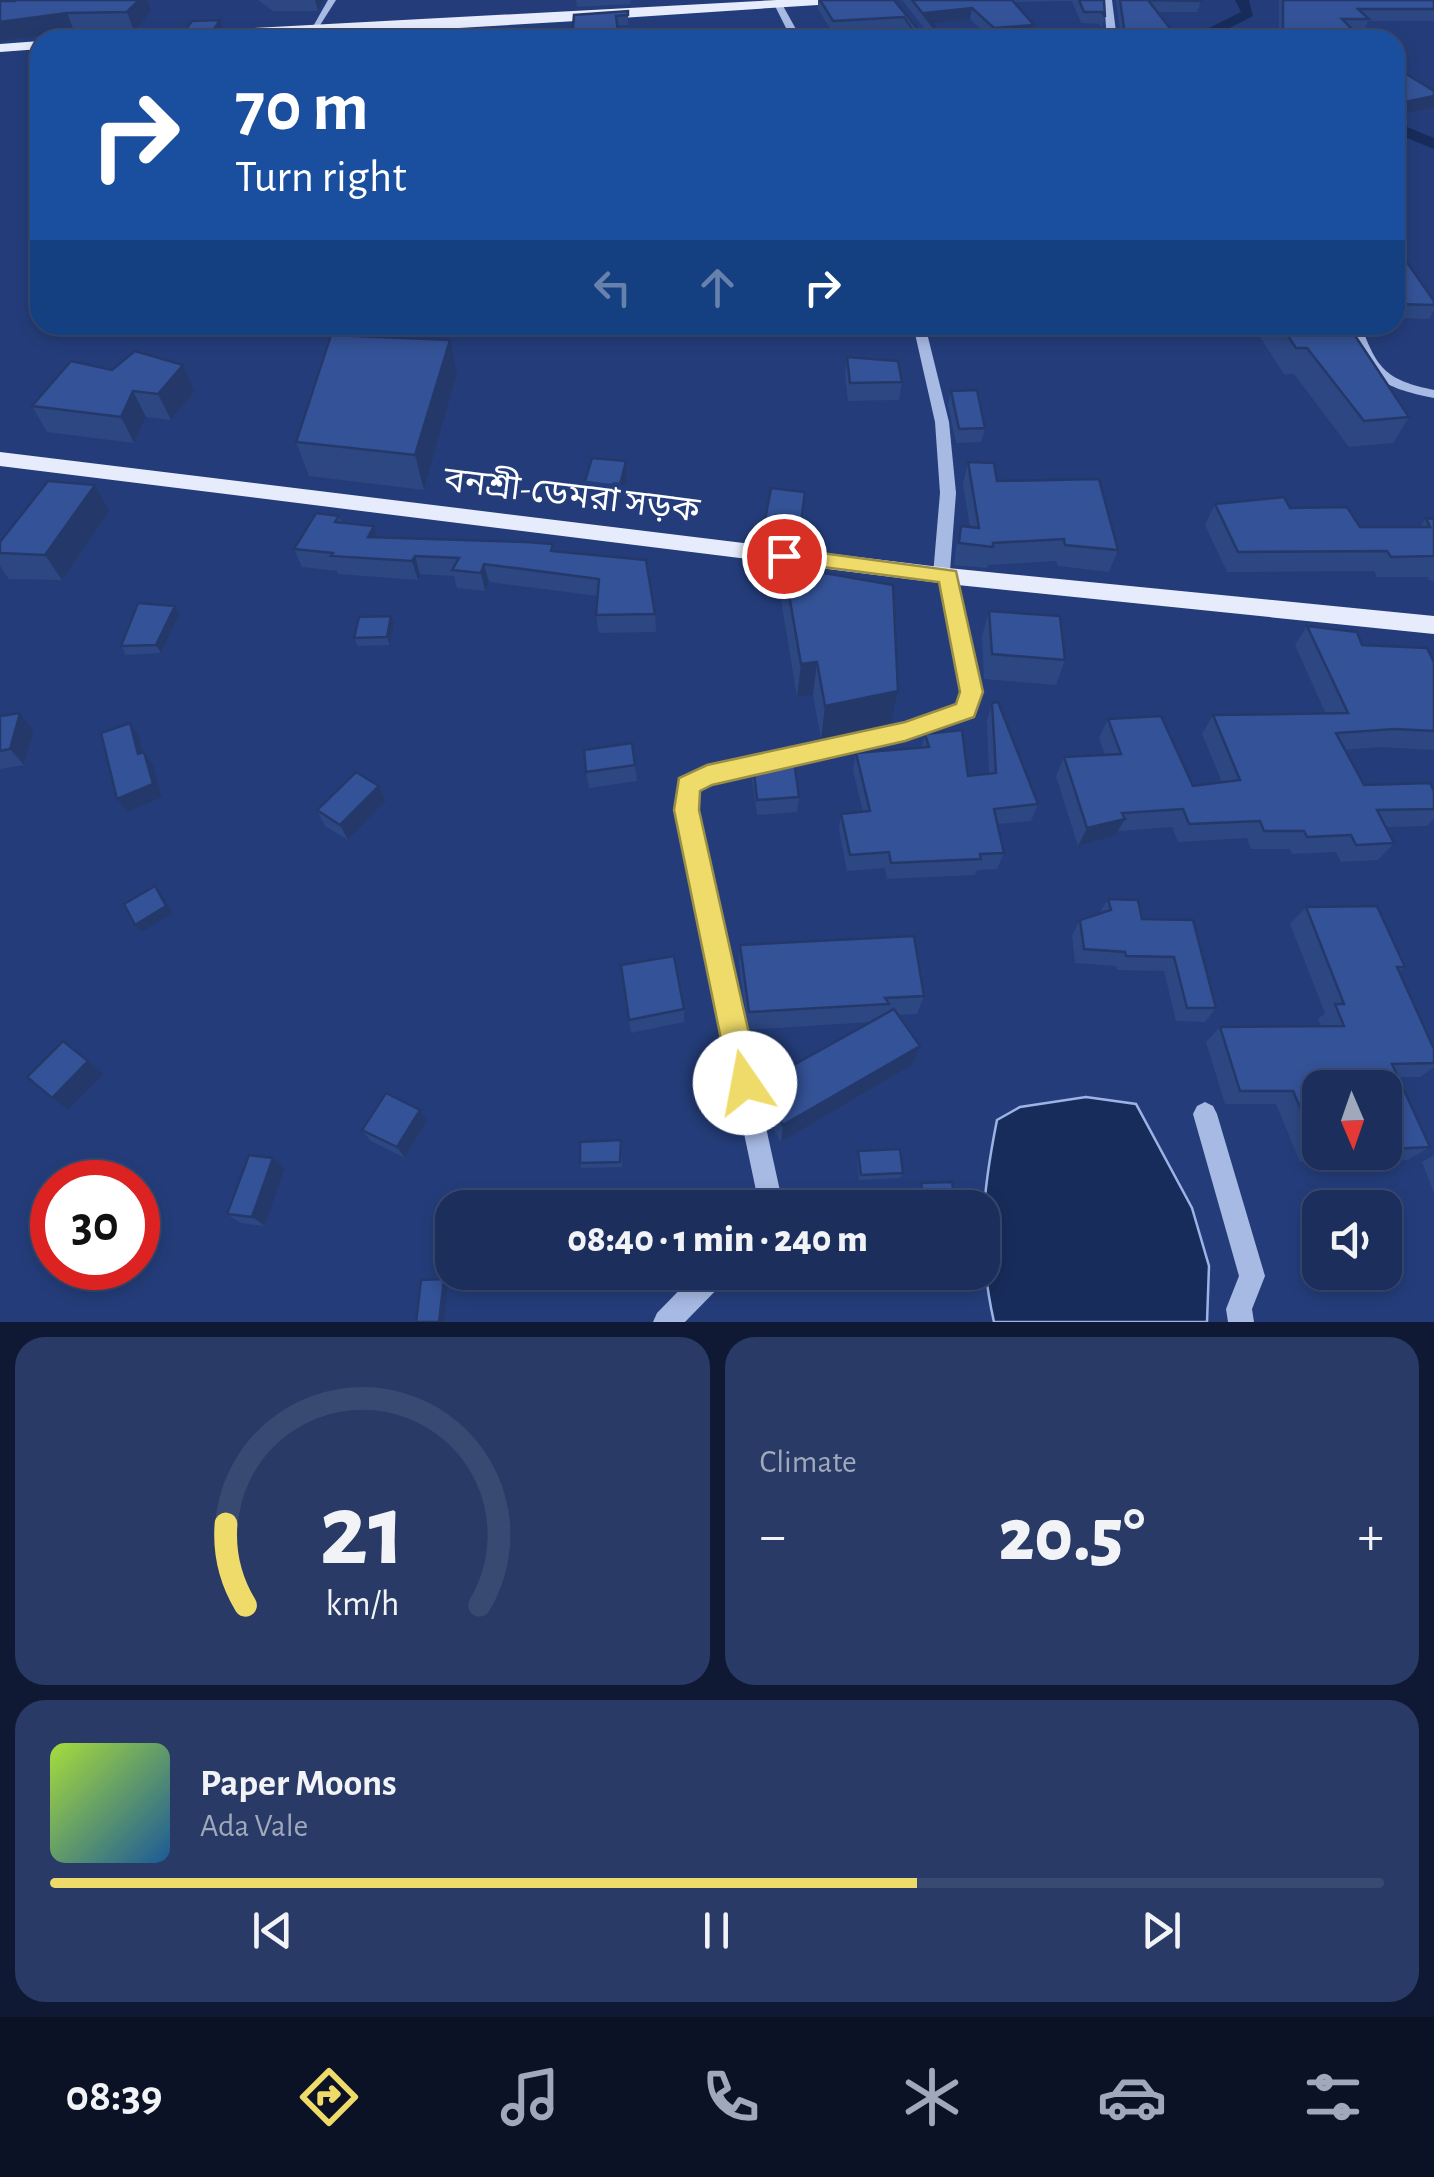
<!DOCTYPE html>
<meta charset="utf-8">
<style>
body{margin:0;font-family:"Alegreya Sans","Noto Sans Bengali",sans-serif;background:#283a65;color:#f1f3f6;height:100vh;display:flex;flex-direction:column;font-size:38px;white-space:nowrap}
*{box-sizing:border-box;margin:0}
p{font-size:32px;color:#a0a8bb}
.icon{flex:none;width:55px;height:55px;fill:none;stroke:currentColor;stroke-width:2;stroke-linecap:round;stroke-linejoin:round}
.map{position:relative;height:1322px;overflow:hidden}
.side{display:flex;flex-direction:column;gap:15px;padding:15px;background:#0f1933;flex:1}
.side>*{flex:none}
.guide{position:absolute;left:30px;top:30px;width:1375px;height:305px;border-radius:30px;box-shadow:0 5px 15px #0003,0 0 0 2px #394a72;background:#1a4fa0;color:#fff;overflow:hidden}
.needle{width:65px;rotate:178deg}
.buttons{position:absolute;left:1302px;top:1070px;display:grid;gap:20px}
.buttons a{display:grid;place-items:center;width:100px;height:100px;border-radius:20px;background:#1b2e5c;box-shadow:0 5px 15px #0003,0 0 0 2px #394a72;font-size:50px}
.speed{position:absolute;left:30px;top:1160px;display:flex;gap:20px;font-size:50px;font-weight:700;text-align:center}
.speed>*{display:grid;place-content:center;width:130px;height:130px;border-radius:50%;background:#1b2e5c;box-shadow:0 5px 15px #0003,0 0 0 2px #394a72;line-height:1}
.speed .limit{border:15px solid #d22;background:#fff;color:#111}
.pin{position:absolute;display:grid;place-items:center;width:85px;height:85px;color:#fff;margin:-42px;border:5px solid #fff;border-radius:50%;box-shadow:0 2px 10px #0007}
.me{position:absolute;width:110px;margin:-55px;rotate:348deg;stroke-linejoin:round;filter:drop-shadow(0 0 8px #0008)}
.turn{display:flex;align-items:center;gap:35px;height:210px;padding:0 40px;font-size:45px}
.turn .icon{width:130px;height:130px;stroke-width:2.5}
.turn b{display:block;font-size:70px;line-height:85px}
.lanes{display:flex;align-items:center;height:95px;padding:0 40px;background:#0003;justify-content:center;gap:50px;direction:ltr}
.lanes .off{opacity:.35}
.big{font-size:75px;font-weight:800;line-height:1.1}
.side .widget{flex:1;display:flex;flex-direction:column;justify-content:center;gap:15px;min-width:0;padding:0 35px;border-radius:30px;background:#283a65}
.side .dial{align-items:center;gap:0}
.dial svg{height:260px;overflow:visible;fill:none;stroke:#394a72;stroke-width:7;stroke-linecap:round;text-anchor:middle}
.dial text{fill:#f1f3f6;stroke:none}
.song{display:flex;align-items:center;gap:30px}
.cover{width:120px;height:120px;border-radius:15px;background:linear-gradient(135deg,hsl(80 70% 55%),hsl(210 70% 35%))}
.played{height:10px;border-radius:5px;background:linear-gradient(90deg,#efdb6a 65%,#394a72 65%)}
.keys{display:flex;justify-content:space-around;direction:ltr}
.heat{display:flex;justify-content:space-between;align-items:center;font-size:55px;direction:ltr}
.side .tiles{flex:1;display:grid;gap:15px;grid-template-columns:1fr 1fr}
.widget:last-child{grid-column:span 2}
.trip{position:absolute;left:435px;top:1190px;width:565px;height:100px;border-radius:30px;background:#1b2e5c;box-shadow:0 5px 15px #0003,0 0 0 2px #394a72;font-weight:800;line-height:100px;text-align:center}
.menu{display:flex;height:160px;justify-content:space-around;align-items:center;background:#0b1225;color:#a0a8bb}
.menu .icon{width:70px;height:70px}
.menu .selected{color:#efdb6a}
.menu b{font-size:45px;color:#f1f3f6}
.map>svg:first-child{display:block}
</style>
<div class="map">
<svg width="1434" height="1322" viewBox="0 0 1434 1322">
<rect width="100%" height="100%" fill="#243d7a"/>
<path fill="#182c5b" stroke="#9bb3e5" stroke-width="2.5" d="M1086,1097l50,7 56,104 17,58 -2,56h-213c-17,-76 -12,-127 3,-202l23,-13z"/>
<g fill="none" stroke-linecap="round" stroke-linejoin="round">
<g fill="#182c5b" fill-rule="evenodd">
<path d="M1235,0h14l4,16 -35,18 -2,6h-14l5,-11 34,-17z"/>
<path d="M1395,122l39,16v11l-39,-16z"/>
</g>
<g fill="#a7bae4" fill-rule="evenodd">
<path d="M328,0h8l-19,30h-6z"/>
<path d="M1104,0h8l5,40h-10z"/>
<path d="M778,1l4,3 20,36h-10l-18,-36z"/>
<path d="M913,325h12l24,97 7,71 -6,78 6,5 24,116 -8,24 -67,22 -194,45 -14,7 -1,20 86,390 -1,8h-25l2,-8 -82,-390c3,-28 4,-32 31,-42l198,-44 53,-18 4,-14 -21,-111 -8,-6 7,-82 -5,-71z"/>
<path d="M1349,325h12c16,45 26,55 73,65v8c-54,-11 -68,-20 -85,-73z"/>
<path d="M1205,1102l8,4 4,8 48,162 -13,33 2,13h-26l-2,-13 13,-33 -46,-162 4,-8z"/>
<path d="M697,1272h32l-4,9 -40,41h-32l4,-9z"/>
</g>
<g fill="#e7ecfc" fill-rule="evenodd">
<path d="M777,0h63l-6,4c-245,15 -491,36 -736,36l6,-4z"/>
<path d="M40,41v8l-40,3v-8z"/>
<path d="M0,452l948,116 486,48v18l-486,-50 -948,-118z"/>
</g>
</g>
<g fill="#2d4782" fill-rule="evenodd">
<path d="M258,0h66l-6,11h-45z"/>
<path d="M570,0h61l-1,4 -53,3 -1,-7z"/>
<path d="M818,0h76l25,31 8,1 -25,-32h202l1,17 -3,11 -3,-4 -18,-1 -9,-22 -58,1 17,34 -39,4 -22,-21 -37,5 10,13 -1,3h-32l-8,-12 -70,4 -14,-23z"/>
<path d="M1116,0h84l1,1 -4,11h-40l19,24 -1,4h-61l2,-8 4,-2z"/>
<path d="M1279,0h155v21h-66l-4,10h-10l9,9h-84z"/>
<path d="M0,1l151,10 -17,20h-60z"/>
<path d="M628,11v14h-11l-43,-10z"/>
<path d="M1395,67l39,24v17l-39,7z"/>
<path d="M1395,245l39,56v9l-5,9 -34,-1z"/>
<path d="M1266,325h82l61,92 -16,26 -44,4 -55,-73h-10l-24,-37z"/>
<path d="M847,357l55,25 -3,18 -51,1 -3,-26z"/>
<path d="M183,365l12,26 -24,29 -25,-3 -12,26 -87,-11 -15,-26 80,-36z"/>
<path d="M457,374l-33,116 -115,-14 -13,-34z"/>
<path d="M951,391l34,37 -4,14 -25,1 -8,-39z"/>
<path d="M626,461l1,17 -7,33 -35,-5 -2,-18z"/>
<path d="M968,462l29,19 121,69 -9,22 -51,-6 -2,-5 -68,4 -1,3 -33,-3 2,-17 5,-22 9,1 -7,-43z"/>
<path d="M95,485l15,26 -48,69 -53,-1 -9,-13v-24z"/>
<path d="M1215,504l75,4 70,19h60l6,-9 8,1v62l-5,-1 -1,-3h-51l-3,-6 -147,1 -22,-47z"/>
<path d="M804,509l-4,30 -36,-2 1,-17z"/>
<path d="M339,516l3,7 32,3 3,11 177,15 101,62 1,18 -57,1 -3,-18 2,-19 -109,-14 -4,9 -28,-3 -3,-12 -34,-2 -2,6 -80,-6 -1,-3 -35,-4 -8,-18z"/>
<path d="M784,566l107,157 -70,16 -8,-44 -16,2 -16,-97z"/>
<path d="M175,606l5,8 -19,39 -35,2 -5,-9z"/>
<path d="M989,611l76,49 -9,25 -72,-6 -2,-43z"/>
<path d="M394,624l-4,21 -32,1 -4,-8z"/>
<path d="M1307,626l55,19 72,17v88l-54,-3 -35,3 19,35 70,6v27l-7,8 -41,1 8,16 -16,17 -37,2 -5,-10 -44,2 -2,-5h-39l-4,-11 -69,4 -6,-15 -54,4 -3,5 -37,10 -22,-70 8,-19 41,-2 -6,-17 9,-19 85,67 29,-4 -20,-48 11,-19 113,-1 -31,-69z"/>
<path d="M992,703l46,101 -7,17 -34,3 7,29 -7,16 -20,1 -2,5 -88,4 -2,-11 -38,3 -8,-41 2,-16 22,-2 -10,-41 3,-18 66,-6 3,-13 43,42 21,-2 -2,-53z"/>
<path d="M20,713l14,17 -10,35 -24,4v-53z"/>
<path d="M632,743l5,38 -48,7 -3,-16z"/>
<path d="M753,764l46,33 -2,15 -40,3 -5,-35z"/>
<path d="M386,801l-38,39 -23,-14 -8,-16z"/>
<path d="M1108,899l34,20 74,89 -11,14 -29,-1 -12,-50 -47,-1 -1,-4 -41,-3 -3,-28 8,-15 19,-6z"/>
<path d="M1306,907l99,60 -6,5 35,77v18l-14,10h-22l32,70 -22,13 -38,2 -3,-7 -67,7 -24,-58h-51l-19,-62 14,-15 101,-1 -3,-7 7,-6 -35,-89zM1320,1088h65v64h-65z"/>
<path d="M740,945l184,51 -7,18 -19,1 14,50 -131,77 -13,-23 -5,-21 2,-17 105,-59 -122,8 -9,-66z"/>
<path d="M621,965l63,44v13l-53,11z"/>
<path d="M427,1121l-22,37 -34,-17 -9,-11z"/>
<path d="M622,1146v21l-41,1 -1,-5z"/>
<path d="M858,1151l45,22 -3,5 -41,2 -2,-24z"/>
<path d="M1434,1155v38l-12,-31z"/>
<path d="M273,1158l12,10 -20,58 -25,-3 -13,-9z"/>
<path d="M921,1183l35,25h-34l-3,-20z"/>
</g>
<g fill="#24396a">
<path d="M139,0h8l4,11 -17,20 -7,-19z"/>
<path d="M315,0h9l-6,11z"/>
<path d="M972,8l-2,11 -39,5 -6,-11z"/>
<path d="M67,13l7,18 -74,10v-19z"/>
<path d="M220,20l6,20h-19z"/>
<path d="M1034,25l-3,11 -39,4 2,-12z"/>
<path d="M1434,96v12l-39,7 5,-12z"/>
<path d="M450,340l7,34 -33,116 -9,-35z"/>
<path d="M183,365l12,26 -24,29 -13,-26z"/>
<path d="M133,391l13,26 -12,26 -13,-26z"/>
<path d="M626,461l1,17 -7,33 -2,-18z"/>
<path d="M95,485l15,26 -48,69 -17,-25z"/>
<path d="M374,526l6,19 -12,-8z"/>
<path d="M415,556l5,18 -2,6 -6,-19z"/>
<path d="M484,564l5,18 -4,9 -4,-18z"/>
<path d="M175,606l5,8 -19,39 -5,-8z"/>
<path d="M391,616l3,8 -4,21 -3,-8z"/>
<path d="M817,662l-4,33 -16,2 4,-33z"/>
<path d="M898,691l-7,32 -70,16 4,-33z"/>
<path d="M20,713l14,17 -10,35 -14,-16z"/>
<path d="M130,723l9,14 8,31 -9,-14z"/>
<path d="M144,752l9,13 9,32 -35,15 -10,-13z"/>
<path d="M379,786l7,15 -38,39 -8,-15z"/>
<path d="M1125,819l-10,17 -37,10 9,-18z"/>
<path d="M155,886l6,7 12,20 -31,19 -7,-7z"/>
<path d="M920,1046l-8,19 -131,77 2,-17z"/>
<path d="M88,1061l16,13 -36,36 -16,-12z"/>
<path d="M420,1110l7,11 -22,37 -8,-11z"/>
<path d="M273,1158l12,10 -20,58 -13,-9z"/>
<path d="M444,1279l4,4 -4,39h-5z"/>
</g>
<g fill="#345297" stroke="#24396a" stroke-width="2.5">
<path d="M17,0h122l-12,12 -60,1 -67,9v-21h15z"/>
<path d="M820,0h74l25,31 13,1 3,-3 -23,-29h100l22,25 -40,3 -22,-20 -47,5 18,24 -24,1 -15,-21 -71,4z"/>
<path d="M1079,0h25l1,17 -3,-5h-18z"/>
<path d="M1120,0h80l1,1 -53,-1 28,36 -16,4h-38l-6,-8 8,-4z"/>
<path d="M1283,0h151v9h-76l11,10h-27l21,21h-23v-3h-57z"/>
<path d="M628,11v4l-12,1 3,24h-47l2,-25z"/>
<path d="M220,20l-13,20h-29l14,-19z"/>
<path d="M1395,67l39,24v5l-34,7 -5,-3z"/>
<path d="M1395,245l39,56v4l-39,-1z"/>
<path d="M1281,325h67l61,92 -45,4 -57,-73h-11z"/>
<path d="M331,335l119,5 -35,115 -119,-13z"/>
<path d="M135,351l48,14 -25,29 -25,-3 -12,26 -89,-11 39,-45 41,9z"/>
<path d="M847,357l51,4 4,21 -52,1z"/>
<path d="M977,390l8,38 -26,1 -8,-38z"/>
<path d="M592,458l34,3 -8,32 -35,-5z"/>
<path d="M968,462l26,1 3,18 102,-2 19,71 -53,-5 -1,-6 -71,4v4l-34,-4 2,-17 18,2z"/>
<path d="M48,481l47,4 -50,70 -45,-2v-11z"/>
<path d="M771,488l34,4 -4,30 -36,-2z"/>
<path d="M1284,497l6,11 57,-1 13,20h70l-4,-9 8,1v37l-43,1 -4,-6 -149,1 -23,-48z"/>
<path d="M316,513l23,3 -4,6 39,4 -6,11 158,5 27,2 -2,7 95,9 9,54 -59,1 3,-36 -115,-15 -3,9 -29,-3 7,-12 -44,-2 -3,5 -81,-5 2,-3 -39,-4z"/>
<path d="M784,566l109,19 5,106 -73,15 -8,-44 -16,2z"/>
<path d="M138,603l37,3 -19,39 -35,1z"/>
<path d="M989,611l71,5 5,44 -73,-6z"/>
<path d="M391,616l-4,21 -33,1 5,-21z"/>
<path d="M1307,626l50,6 5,13 65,3 7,14v69l-39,-2 -59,4 28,52 66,-2 4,8v18l-57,1 17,33 -38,2 -5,-10 -44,2 -3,-6h-40l-4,-10 -71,3 -6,-15 -61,4 3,6 -38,9 -23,-71 57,-3 -13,-35 53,-3 32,70 47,-6 -27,-65 135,-2z"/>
<path d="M998,702l40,102 -44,5 10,44 -24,1 1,5 -90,4 -2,-11 -39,3 -9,-41 29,-3 -14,-58 73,-6 -4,-13 37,-4 6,46 28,-3 -4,-70z"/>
<path d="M20,713l-10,36 -10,2v-35z"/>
<path d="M130,723l8,31 6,-2 9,32 -36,15 -16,-66z"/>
<path d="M632,743l3,22 -49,7 -2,-22z"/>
<path d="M794,760l5,37 -42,3 -4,-36z"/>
<path d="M356,772l23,14 -39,39 -23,-15z"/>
<path d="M155,886l11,20 -31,19 -11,-21z"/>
<path d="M1108,899l30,1 4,19 51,1 23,88h-29l-13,-51 -48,-1 -1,-4 -41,-3 -4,-29 31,-10z"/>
<path d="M1377,906l28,61h-8l37,82v14l-42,1 38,83 -40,2 -3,-6h-2v-55h-65v61h-2l-25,-58h-53l-20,-64 124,-1 -9,-22h9l-38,-97z"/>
<path d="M914,936l10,60 -39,2 4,6 -140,8 -9,-67z"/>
<path d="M674,956l10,53 -55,11 -8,-55z"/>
<path d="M894,1009l26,37 -137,79 -13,-23 -5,-21z"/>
<path d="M63,1041l25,20 -36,37 -25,-21z"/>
<path d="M386,1093l34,17 -23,37 -35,-17z"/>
<path d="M621,1140l-1,22 -40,1v-21z"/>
<path d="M900,1149l3,24 -42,2 -3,-24z"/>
<path d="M249,1155l24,3 -21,59 -25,-3z"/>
<path d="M952,1182l4,26h-31l-4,-25z"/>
<path d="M444,1279l-5,43h-23l5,-42z"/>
</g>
<path fill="#efdb6a" stroke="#9b8e45" stroke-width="2.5" d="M784,548l172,23 27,121 -9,25 -69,24 -193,44 -12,6 -1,19 61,273 -4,11 -11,4 -11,-4 -4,-11 -56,-273 5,-32 28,-13 198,-43 51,-18 4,-12 -21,-110 -162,-21 -3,-5 3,-5z"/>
<g text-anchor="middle" stroke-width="10" stroke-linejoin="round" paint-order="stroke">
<g font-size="35" fill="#fff" stroke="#243d7a">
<text transform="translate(572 494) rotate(7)" y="12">বনশ্রী-ডেমরা সড়ক</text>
</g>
</g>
</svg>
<div class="buttons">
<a><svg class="needle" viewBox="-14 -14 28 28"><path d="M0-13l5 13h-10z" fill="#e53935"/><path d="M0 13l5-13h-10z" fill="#a0a8bb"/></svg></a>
<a><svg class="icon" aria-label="sound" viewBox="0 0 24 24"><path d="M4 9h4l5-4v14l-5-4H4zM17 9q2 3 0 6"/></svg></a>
</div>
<div class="speed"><div class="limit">30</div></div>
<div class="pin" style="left:784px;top:556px;background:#d93025"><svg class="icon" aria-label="arrive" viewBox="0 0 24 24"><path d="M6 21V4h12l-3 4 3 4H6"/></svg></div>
<svg class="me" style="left:745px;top:1083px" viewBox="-20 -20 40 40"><circle r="19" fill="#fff"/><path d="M0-13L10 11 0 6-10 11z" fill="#efdb6a"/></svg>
<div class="trip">08:40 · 1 min · 240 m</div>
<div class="guide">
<div class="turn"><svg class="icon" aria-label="right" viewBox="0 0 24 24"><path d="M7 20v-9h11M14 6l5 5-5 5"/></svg><div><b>70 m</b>Turn right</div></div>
<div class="lanes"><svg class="icon off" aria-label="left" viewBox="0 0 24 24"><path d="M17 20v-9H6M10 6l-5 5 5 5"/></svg><svg class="icon off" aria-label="ahead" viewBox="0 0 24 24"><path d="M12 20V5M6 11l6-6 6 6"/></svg><svg class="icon" aria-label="right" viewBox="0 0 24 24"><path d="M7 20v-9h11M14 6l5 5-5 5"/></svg></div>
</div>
</div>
<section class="side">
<div class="tiles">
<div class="widget dial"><svg viewBox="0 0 100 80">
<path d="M14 69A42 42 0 1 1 86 69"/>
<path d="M14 69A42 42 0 0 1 8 44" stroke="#efdb6a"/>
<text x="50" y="56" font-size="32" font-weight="700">21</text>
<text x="50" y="72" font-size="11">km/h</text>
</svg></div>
<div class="widget"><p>Climate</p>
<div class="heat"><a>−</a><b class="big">20.5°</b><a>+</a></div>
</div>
<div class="widget">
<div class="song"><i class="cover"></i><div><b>Paper Moons</b><p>Ada Vale</p></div></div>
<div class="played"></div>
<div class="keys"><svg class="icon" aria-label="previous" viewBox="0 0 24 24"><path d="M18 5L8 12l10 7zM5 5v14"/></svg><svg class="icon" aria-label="pause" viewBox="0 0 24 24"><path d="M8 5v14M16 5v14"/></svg><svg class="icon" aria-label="next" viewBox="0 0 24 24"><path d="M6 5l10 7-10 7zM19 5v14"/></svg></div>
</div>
</div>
</section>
<nav class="menu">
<b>08:39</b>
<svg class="icon selected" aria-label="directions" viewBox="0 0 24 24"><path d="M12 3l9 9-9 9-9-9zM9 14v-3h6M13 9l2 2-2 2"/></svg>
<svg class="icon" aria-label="music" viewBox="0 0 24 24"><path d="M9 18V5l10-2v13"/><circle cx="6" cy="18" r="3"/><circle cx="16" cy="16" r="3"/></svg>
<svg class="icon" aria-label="phone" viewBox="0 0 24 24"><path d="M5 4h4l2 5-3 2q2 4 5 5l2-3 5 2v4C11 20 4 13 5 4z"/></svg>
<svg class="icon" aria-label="climate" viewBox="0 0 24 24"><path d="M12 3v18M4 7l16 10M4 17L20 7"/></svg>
<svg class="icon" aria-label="car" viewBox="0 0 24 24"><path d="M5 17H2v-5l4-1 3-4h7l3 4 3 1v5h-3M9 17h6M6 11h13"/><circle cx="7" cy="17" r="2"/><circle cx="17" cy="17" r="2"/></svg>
<svg class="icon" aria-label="filters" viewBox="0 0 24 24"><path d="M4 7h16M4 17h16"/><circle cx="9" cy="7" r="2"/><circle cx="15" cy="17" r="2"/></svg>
</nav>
